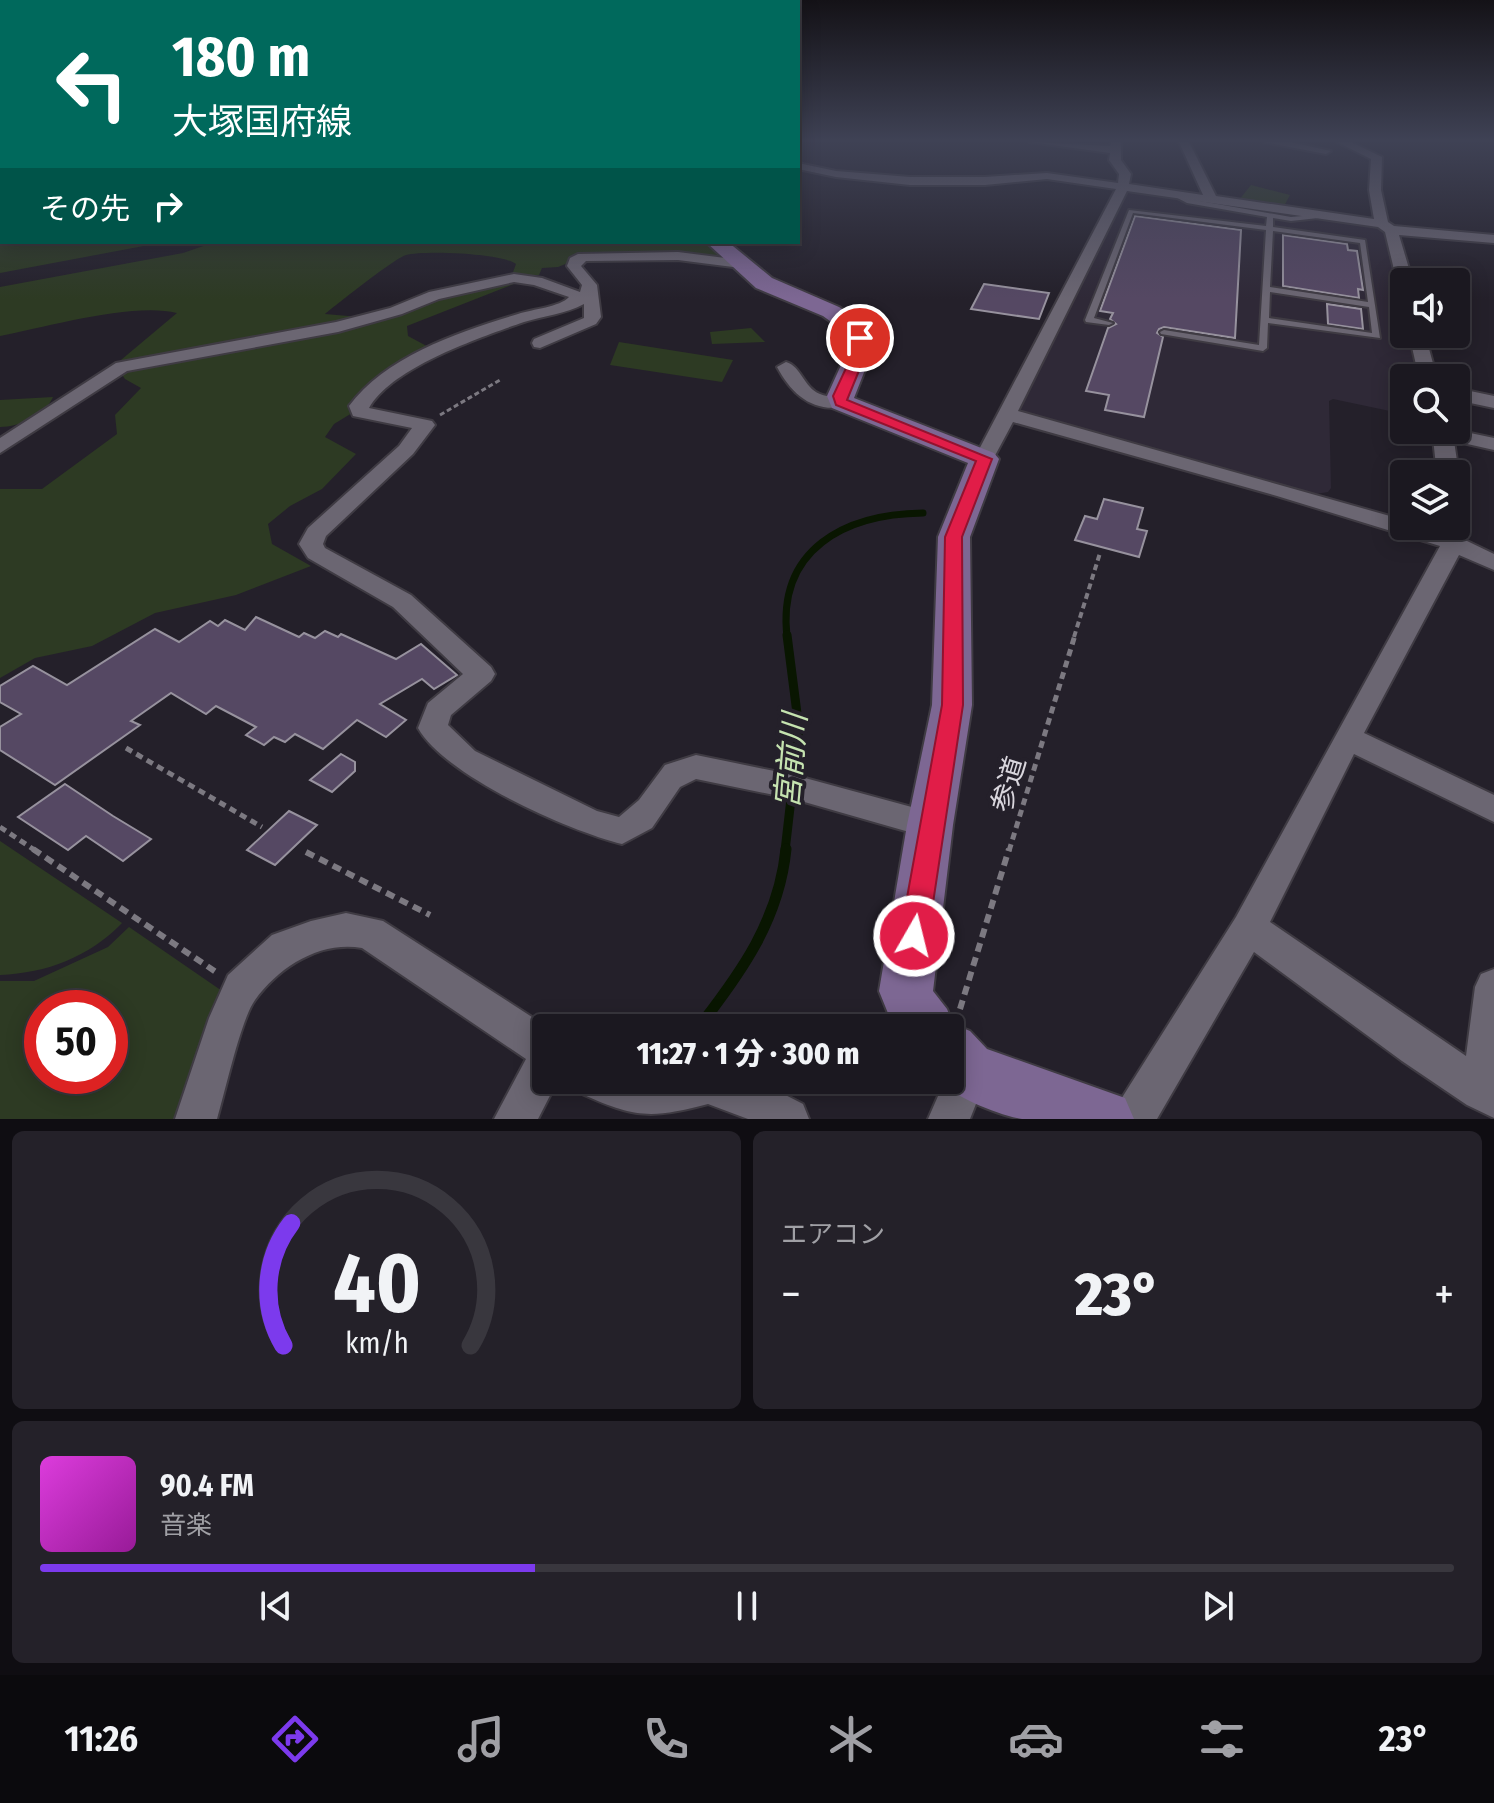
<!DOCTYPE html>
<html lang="ja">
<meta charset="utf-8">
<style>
body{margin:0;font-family:"Fira Sans Condensed","Noto Sans JP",sans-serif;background:#242129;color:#f1f3f6;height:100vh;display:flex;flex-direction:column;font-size:30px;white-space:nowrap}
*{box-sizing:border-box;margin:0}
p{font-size:26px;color:#a0a0a5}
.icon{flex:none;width:44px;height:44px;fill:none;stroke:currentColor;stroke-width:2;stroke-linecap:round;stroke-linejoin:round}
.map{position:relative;height:1119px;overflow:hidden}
.panel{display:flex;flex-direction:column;gap:12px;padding:12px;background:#0f0d12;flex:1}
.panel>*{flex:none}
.guide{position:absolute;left:0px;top:0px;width:800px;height:244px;box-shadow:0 4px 20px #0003,0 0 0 2px #39373e;background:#00695c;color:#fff;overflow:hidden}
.controls{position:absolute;left:1390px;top:268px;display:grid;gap:16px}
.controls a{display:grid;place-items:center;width:80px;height:80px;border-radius:8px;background:#1b1820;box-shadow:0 4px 20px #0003,0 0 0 2px #39373e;font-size:40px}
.speed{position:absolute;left:24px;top:990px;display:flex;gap:16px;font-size:40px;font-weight:700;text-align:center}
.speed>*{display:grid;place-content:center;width:104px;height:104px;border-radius:50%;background:#1b1820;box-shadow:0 4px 20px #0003,0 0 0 2px #39373e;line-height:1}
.speed .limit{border:12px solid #d22;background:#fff;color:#111}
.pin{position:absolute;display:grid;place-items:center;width:68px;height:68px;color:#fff;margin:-34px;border:4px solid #fff;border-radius:50%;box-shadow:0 2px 8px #0007}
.me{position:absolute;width:88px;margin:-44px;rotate:8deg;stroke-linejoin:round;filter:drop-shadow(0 0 6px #0008)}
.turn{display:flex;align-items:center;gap:28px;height:168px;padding:0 40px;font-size:36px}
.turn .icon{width:104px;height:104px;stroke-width:2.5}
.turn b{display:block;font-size:56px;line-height:68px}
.then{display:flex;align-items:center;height:76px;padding:0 40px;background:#0003;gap:16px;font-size:30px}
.big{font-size:60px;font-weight:800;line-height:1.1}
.panel .tile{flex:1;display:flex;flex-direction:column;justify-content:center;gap:12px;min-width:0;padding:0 28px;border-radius:12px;background:#242129}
.panel .dial{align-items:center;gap:0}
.dial svg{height:208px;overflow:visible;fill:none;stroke:#39373e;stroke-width:7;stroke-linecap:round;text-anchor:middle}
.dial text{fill:#f1f3f6;stroke:none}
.song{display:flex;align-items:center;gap:24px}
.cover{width:96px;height:96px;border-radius:12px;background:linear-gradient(135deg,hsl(300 70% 55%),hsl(300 70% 35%))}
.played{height:8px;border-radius:4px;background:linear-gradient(90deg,#7c3aed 35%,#39373e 35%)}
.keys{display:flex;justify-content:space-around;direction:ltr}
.heat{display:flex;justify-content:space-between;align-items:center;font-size:44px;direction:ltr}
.panel .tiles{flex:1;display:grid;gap:12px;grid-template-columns:1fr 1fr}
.tile:last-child{grid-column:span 2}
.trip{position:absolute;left:532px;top:1014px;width:432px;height:80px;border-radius:8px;background:#1b1820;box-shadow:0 4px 20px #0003,0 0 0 2px #39373e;font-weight:800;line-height:80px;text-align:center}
.dock{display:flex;height:128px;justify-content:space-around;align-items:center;background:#0b0a0d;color:#a0a0a5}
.dock .icon{width:56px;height:56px}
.dock .active{color:#7c3aed}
.dock b{font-size:36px;color:#f1f3f6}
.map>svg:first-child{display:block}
</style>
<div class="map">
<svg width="1494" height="1119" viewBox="0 0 1494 1119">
<rect width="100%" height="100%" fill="#24202a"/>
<path fill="#2f2937" d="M1139,191l237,35 10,8 18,85v15h4l9,44h-13v36l-71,-15 -4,2 2,87 -3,4 -12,2 -296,-82 -1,-3 106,-215z"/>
<g fill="#2d3a23" fill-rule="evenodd">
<path d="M0,142l2,100h146l1,3 -149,28z"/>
<path d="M1251,185l39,10 -6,11 -45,-6z"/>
<path d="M215,242h494l17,16 -50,-4h-86l-32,13 -16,1 -3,7h-27l4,-11c-14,-11 -93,-14 -110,-9 -11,3 -70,50 -81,59l58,5 59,-22 53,-12 19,-1 -107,42 1,10 26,14 -70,38 -7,7v15l-23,14 -9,13 31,17 -34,35 -32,17 -22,18 4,20 39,22 -75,29 -81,18 -63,33 -57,12 -35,20v-189h42l75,-55 -2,-19 26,-27 -16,-9 -10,-14 62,-52c-44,-11 -130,14 -177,23v-49l183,-34z"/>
<path d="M751,328l14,14 -53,2 -2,-12z"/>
<path d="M619,342l114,18 -11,22 -112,-17z"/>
<path d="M53,397c-8,18 -33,30 -53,30v-27z"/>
<path d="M0,841l122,82c-33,34 -75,50 -122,52z"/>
<path d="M129,927l96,66 -41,126h-184v-138h34l74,-34zM42,1008h68v68h-68z"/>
</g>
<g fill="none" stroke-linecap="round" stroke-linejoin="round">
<path stroke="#091601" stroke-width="7" d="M787,637c-10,-88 58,-123 136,-124"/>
<path stroke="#091601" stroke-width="9" d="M785,851l14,-122 -12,-94"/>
<path stroke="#091601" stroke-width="11" d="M698,1028c43,-55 81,-108 88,-179"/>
</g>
<g fill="#554863" stroke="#97929e" stroke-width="2">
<path d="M1135,216l106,14 -6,108 -71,-11 -5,2 -2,4 6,4 -19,80 -39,-7 4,-15 -23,-4 22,-63 8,-4 -6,-5 3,-6 -13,-2z"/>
<path d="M1283,235l64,9 1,6 9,1 6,39 -5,-1 1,9 -76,-12z"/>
<path d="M984,284l65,9 -10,26 -68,-10z"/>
<path d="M1327,304l34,5 2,20 -35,-5z"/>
<path d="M1104,499l39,9 -6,21 10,2 -8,26 -64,-17 10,-24 12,3z"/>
<path d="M256,617l43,20 5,-4 11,5 10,-7 13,6 3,-3 55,25 25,-15 36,31 -23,14 -12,-10 -42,25 26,16 -20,17 -29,-17 -34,29 -28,-15 -10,8 -11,-5 -10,8 -18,-10 10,-8 -40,-21 -10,8 -35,-21 -40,28 9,4 -85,60 -55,-35v-23l21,-13 -21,-12v-16l33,-20 34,19 88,-56 24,13 31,-21 8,5 7,-6 20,10z"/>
<path d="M341,754l14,8v9l-23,21 -22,-12z"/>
<path d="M65,784l48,32 38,23 -28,22 -37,-25 -18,14 -50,-33z"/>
<path d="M289,811l28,14 -42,40 -28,-15z"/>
</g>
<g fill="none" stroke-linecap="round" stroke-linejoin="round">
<defs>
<path id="service" d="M1174,192l15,7 102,18 34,-3 3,2 -1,1 -36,4 -18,-3v9l92,13 15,98 -112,-15 -1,25 -4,3 -102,-17 -1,-2 4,-2 95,15 7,-115 -133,-17 -39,105 19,5 -4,2 -23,-3 -1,-2 44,-110 137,16 1,-9 -80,-14 -15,-8zM1273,231l87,12 8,59 -98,-15zM1270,292l99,15 3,26 -103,-15z"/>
<g id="minor">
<path d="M1030,142l80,4 1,-4h10v18l10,14 -2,10 74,11 -24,-53h10l27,54 158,23 -5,-29 2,-31 -34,-17h14l31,15 -1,33 7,32 6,4 100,9v8l-95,-8 14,47h-9v4l-7,-4 -12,-50 -7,-5 -251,-36 -109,220 386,109v6h19l19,6v-6h14v-6l5,1 4,19 29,14v16l-35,-15 -95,178 130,62v27l-140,-68 -84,168 196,134 9,-69 6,-13 13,-5v149l-27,-13 -65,-44 -148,-109 -97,167h-45l6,-15 118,-187 204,-371 -163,-50 -264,-74 -22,41h-14l-3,-4 142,-270 -69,-10 -62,6h-75l-74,-8 -38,-8v-6l38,8 74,6h75l62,-4 71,10 1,-9 -10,-14 1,-7z"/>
<path d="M1264,142h26l41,9 -5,3z"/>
<path d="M678,252l63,8 7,4 -7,4 -63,-8 -92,1 -5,5 16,19 4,32 -5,7 -56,24 -6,-1 -2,-4 2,-4 50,-21v-14c-19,10 -40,12 -60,18 -43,15 -132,45 -155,86l63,13 3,4 -22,29 -87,82 -3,8 2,4 86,47 80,72 4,7 -4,7 -40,34 -3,10 27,26 122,60 22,6 20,-17 26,-35 31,-10 98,20 136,37 12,4 4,9 -4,9 -12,4 -136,-39 -98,-20 -16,8 -28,41 -30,16c-53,-13 -177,-68 -204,-116l10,-25 35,-29 -70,-67 -85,-49 -9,-14 9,-16 91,-82 13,-18 -59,-12 -4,-10c37,-50 112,-75 169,-92 15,-5 42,-7 51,-17l-35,-12 -20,-3 -75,17 -37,15 -64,18 -211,39 -127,82v-15l116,-75 220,-41 54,-14 39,-16 85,-18 28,4 38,14 2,-7 -15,-19 3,-8 8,-4z"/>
<path d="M1409,334h16l12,44h-18z"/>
<path d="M786,362c15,4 18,26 34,32 9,4 19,2 28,4l2,4 -2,4c-34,8 -56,-11 -71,-39z"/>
<path d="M1456,388l38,8v12l-38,-8z"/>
<path d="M1432,430h24l38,8v12l-40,-9 5,33 -3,4v-4h-19z"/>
<path d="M346,913l37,8 166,107h-3v52h12l-20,39h-44l32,-60 -164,-111c-42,-7 -82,18 -107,52 -14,19 -30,92 -38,119h-42l34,-101 19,-43 44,-40 39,-14z"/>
<path d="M969,1051l14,6 6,14 -19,48h-42l17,-39h5v-13l5,-10z"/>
<path d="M576,1080h180l47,24 6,15h-61l-40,-15c-57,15 -73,14 -126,-10z"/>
</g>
<path id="secondary" d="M706,242h22l44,36 67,29 23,15 9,15 1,15 -18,46 140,55 5,6 -29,78 2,168 -19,120 -20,166 14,18 6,15 17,7 17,18 138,49 9,21c-31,0 -84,0 -112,0 -24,-4 -68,-22 -84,-39h12v-52h-56l-15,-37 28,-166 25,-120 6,-168 30,-74 -136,-55 -5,-12 20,-44 -3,-21 -21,-15 -67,-28z"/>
</defs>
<use href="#service" stroke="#3f3b43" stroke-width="4"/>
<use href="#minor" stroke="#3f3b43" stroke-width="4"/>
<use href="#secondary" stroke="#3f3b43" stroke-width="4"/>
<path stroke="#7c7981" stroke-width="3" stroke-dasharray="5 3" stroke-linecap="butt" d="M440,415l60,-35"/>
<path stroke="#7c7981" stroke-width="4" stroke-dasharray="6 4" stroke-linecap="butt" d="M1074,637l26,-84"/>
<g stroke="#7c7981" stroke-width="5" stroke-dasharray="7 5" stroke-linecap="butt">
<path d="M126,748l136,79"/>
<path d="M0,827l36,24"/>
<path d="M1009,851l66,-216"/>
</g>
<g stroke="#7c7981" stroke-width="6" stroke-dasharray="9 6" stroke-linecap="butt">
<path d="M33,849l186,125"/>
<path d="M306,852l124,63"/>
<path d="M960,1009l49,-160"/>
</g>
<use href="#service" fill="#6b6672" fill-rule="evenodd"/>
<use href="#minor" fill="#6b6672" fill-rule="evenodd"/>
<use href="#secondary" fill="#7d6793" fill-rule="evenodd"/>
</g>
<linearGradient id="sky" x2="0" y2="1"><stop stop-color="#141217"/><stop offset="0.47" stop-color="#3f4255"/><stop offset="1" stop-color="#3f4255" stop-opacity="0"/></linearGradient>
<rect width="1494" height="299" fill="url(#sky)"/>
<path fill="#e11d48" stroke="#92132f" stroke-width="2" d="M855,336h10l2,15 -20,49 145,59 -30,78 1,168 -35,231 -4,9 -10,3 -10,-3 -4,-9 42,-231 3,-168 31,-76 -140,-56 -3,-9 21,-45z"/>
<g text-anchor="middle" stroke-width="8" stroke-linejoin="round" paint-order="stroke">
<g font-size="28" fill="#d9d6dd" stroke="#24202a">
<text transform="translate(1008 784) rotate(-73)" y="10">参道</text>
</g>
<g font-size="32" font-style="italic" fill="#c5e3b0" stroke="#24202a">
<text transform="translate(791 761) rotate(-85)" y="11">宮前川</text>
</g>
</g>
</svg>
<div class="controls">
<a><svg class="icon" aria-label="sound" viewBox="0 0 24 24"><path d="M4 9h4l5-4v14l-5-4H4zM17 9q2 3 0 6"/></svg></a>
<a><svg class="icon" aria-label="search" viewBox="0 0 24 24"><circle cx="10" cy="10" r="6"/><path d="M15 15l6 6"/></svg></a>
<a><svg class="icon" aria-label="layers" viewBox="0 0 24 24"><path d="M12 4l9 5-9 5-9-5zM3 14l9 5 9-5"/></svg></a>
</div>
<div class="speed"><div class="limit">50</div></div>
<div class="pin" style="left:860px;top:338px;background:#d93025"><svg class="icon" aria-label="arrive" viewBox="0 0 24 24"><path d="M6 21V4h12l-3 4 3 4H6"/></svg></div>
<svg class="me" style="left:914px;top:936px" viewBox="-20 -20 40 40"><circle r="17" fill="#e11d48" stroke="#fff" stroke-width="3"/><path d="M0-11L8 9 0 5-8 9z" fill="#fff"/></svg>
<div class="trip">11:27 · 1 分 · 300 m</div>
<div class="guide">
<div class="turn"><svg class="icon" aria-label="left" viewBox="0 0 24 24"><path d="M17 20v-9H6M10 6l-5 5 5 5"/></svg><div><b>180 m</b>大塚国府線</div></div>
<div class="then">その先<svg class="icon" aria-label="right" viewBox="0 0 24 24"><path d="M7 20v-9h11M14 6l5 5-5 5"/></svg></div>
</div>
</div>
<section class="panel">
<div class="tiles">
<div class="tile dial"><svg viewBox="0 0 100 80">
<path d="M14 69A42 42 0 1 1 86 69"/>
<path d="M14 69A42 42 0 0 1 17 22" stroke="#7c3aed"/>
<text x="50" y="56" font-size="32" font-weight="700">40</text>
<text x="50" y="72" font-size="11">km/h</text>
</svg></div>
<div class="tile"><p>エアコン</p>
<div class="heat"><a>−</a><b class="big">23°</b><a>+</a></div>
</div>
<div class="tile">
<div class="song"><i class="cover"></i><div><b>90.4 FM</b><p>音楽</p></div></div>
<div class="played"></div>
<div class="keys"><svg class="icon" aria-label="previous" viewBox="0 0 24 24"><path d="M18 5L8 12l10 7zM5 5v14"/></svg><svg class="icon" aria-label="pause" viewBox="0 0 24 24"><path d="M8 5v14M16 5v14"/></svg><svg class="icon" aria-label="next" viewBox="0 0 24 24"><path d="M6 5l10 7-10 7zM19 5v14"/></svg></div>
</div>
</div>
</section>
<nav class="dock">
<b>11:26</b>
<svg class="icon active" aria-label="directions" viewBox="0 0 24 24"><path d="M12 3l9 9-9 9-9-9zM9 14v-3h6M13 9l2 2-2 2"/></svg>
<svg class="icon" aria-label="music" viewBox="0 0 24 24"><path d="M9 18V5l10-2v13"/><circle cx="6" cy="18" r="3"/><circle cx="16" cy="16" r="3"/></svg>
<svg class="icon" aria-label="phone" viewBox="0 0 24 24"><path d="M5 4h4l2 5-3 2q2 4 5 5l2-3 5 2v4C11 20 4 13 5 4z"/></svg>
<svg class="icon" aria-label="climate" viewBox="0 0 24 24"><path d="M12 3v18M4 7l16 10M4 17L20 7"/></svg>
<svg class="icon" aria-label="car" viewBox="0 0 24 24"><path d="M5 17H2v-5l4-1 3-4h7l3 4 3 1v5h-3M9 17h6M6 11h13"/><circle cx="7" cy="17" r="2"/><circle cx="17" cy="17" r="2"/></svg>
<svg class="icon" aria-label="filters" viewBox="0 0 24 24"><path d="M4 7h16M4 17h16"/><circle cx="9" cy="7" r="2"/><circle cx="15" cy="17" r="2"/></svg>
<b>23°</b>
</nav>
